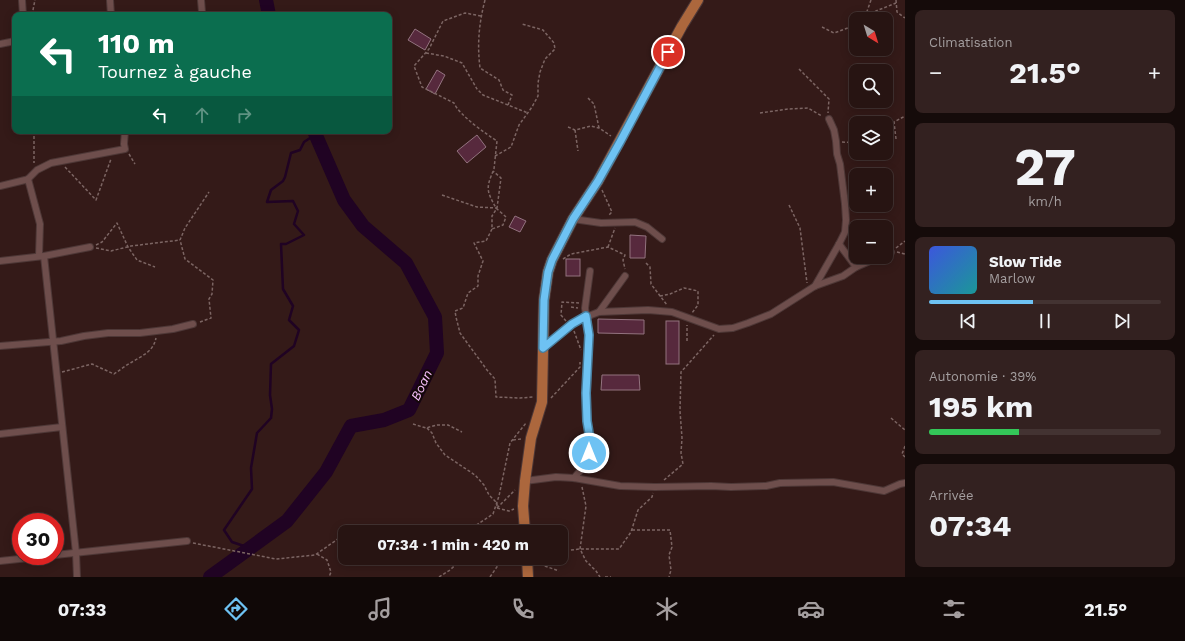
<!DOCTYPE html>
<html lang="fr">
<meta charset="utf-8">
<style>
body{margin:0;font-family:"Work Sans",sans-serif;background:#332120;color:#f1f3f6;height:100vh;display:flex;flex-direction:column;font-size:15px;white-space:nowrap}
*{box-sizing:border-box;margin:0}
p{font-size:13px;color:#a49e9f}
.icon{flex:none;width:22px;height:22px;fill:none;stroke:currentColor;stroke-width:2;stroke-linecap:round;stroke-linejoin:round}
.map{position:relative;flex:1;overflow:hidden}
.panel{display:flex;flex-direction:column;gap:10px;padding:10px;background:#150b0a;width:280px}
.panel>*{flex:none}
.guide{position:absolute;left:12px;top:12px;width:380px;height:122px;border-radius:8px;box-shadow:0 2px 10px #0003,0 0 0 1px #433332;background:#0b6e4f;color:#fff;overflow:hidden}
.needle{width:26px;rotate:142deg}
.controls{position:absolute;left:849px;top:12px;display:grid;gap:8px}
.controls a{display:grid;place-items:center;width:44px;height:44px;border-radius:8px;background:#271412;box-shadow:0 2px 10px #0003,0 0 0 1px #433332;font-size:20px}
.speed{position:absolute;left:12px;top:513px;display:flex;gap:8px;font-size:20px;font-weight:700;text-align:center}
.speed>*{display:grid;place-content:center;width:52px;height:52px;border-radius:50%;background:#271412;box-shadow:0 2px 10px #0003,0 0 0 1px #433332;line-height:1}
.speed .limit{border:6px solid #d22;background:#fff;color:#111}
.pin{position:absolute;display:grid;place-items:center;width:34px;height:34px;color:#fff;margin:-17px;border:2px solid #fff;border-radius:50%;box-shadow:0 1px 4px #0007}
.me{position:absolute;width:44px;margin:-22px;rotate:0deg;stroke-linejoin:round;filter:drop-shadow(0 0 3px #0008)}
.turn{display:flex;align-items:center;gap:14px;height:84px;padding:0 20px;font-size:18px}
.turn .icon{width:52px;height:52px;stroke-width:2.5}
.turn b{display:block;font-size:28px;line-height:34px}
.lanes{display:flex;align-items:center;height:38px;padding:0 20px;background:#0003;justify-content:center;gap:20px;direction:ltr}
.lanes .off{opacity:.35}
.big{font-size:30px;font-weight:700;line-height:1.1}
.panel .widget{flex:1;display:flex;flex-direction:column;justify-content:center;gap:6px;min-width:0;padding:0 14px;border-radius:8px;background:#332120}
.panel .dial{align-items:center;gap:0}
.dial b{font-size:52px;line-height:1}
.song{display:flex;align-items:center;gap:12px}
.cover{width:48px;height:48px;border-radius:6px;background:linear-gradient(135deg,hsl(230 70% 55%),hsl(180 70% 35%))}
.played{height:4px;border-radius:2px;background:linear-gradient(90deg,#6ec2f3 45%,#433332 45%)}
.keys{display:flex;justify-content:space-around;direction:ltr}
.heat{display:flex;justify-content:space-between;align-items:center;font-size:22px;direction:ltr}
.charge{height:6px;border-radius:3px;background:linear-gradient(90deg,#34c759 39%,#433332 0)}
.trip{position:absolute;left:338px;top:525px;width:230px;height:40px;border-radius:8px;background:#271412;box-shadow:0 2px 10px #0003,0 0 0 1px #433332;font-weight:700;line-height:40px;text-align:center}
.tabs{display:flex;height:64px;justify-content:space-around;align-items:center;background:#100807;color:#a49e9f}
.tabs .icon{width:28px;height:28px}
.tabs .on{color:#6ec2f3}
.tabs b{font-size:18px;color:#f1f3f6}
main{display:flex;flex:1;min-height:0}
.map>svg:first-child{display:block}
</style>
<main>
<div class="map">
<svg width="905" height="577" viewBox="0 0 905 577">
<rect width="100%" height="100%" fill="#341a18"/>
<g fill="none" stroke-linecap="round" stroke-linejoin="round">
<path stroke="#200323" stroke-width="2.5" d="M250,548l-18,-6 -8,-12 28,-41 -1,-21 6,-35 14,-15 1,-9 -2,-14 1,-31 23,-18 5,-16 -10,-10 4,-14 -10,-17 -2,-45h5l18,-9 -10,-11 4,-13 -5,-10 -26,1 4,-12 12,-9 2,-4 6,-24 9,-3 4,-8 12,-8"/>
<g stroke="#200323" stroke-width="14">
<path d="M266,0l3,15"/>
<path d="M210,577l77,-56 39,-49 25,-46 33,-6 25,-10 28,-57 -2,-36 -29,-54 -43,-37 -19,-26 -30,-69"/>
</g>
</g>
<g fill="#57293d" stroke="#93737f">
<path d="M415,29l16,10 -6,11 -17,-10z"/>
<path d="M437,70l8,5 -10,19 -9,-5z"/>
<path d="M477,135l9,12 -19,16 -10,-12z"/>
<path d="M515,216l11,5 -6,11 -11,-5z"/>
<path d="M630,235l16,1 -1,22h-15z"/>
<rect x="566" y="259" width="14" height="17"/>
<path d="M598,319l46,1v14l-46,-1z"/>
<rect x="666" y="321" width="13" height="43"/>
<path d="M602,375h37l1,15h-39z"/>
</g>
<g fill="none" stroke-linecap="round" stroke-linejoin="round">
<defs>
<g id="minor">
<path d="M22,0l1,15"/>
<path d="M110,0l1,15"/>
<path d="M201,0l1,12"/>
<path d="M0,44l15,-3"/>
<path d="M28,179l12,45 -1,32"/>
<path d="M0,186l25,-6 3,-1 9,-9 14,-7 74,-14 -1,-5 1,-13"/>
<path d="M573,219l28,4 34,-1 12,5 15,12"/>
<path d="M839,244l17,23"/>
<path d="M886,254l5,-2"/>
<path d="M44,256l32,297 1,24"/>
<path d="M0,261l44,-5 46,-9"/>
<path d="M815,286l24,-42 6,-12 1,-12 -1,-16 -5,-40 -3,-10 -1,-13 -2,-11 -5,-11"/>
<path d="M599,312l49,-2 24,2 47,17 14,-1 15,-5 23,-9 44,-28 28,-10 13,-9 23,-10"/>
<path d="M0,346l61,-5 23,-5 24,-3h32l33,-4 20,-5"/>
<path d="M543,348l35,-28 21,-8 26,-36"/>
<path d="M0,434l62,-7"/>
<path d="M574,478l12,-14 3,-11 1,-14 -3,-18v-28l2,-58 -4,-27 5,-37"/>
<path d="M525,481l31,-4 18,1 46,8 35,1 56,-1 20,1 35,-1 14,-3 53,-1 51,9 16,-7 5,-1"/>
<path d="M55,555l132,-14"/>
<path d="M0,561l47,-5"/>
</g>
<g id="primary">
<path d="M525,532l-2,-26 2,-25 6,-43 11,-36 2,-102 4,-28 4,-12 21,-41 25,-38 84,-155 16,-26"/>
<path d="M527,558l1,19"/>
</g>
</defs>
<use href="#minor" stroke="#4e3837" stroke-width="8"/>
<use href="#primary" stroke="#4e3837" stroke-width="12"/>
<g stroke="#7c6563" stroke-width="1.5" stroke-dasharray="3 2" stroke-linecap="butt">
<path d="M485,0c-6,23 -8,44 -5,68l19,12 4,10 9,5 -4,10"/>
<path d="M896,0l1,12 8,6"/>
<path d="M32,15l3,-15"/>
<path d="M481,16l-16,-3 -22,8 -14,28 -15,17 8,21 32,16c5,12 32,31 43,38l-3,28c-8,19 -8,21 2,39 3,3 7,6 10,9l-3,8 -11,4v-13l5,-8 4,-30 -8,-7"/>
<path d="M865,17l6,-17"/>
<path d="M862,19l14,-8 20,-8"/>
<path d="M822,27l12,6 22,-8"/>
<path d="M426,53l18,3 18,7 15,26 6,6 45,18"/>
<path d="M799,69l30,30 -1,14"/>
<path d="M588,98l6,6 5,24"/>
<path d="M760,113l28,-4 20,-1 14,8"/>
<path d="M568,127l7,3 16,-4 8,2 12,8"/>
<path d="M575,130l3,21"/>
<path d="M34,131v32"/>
<path d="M896,139l-2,-17 11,-6"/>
<path d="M842,142l14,1"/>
<path d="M129,154l6,10"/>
<path d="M495,156l16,-9 8,-22 13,-18 6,-11v-13l2,-11 5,-13 10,-10 -1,-6 -11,-13 -21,-6"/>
<path d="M65,167l31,33 15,-41"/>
<path d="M602,190l10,22 -4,4"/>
<path d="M442,195l35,12 20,1"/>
<path d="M789,205l11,23 7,55"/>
<path d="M492,229l-6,12 -12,2 9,18 -5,15v10l-10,7 -5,15 -8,3 1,6 4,16 27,37 8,9 1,18 24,1 14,-1"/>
<path d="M96,245l6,-3 15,-19 11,24 9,13 18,7"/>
<path d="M608,247l7,-19"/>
<path d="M96,248l15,3 20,-5 49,-6"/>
<path d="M896,248l9,-7"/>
<path d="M897,252l8,2"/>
<path d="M563,259l8,-5 37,-7 17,8 -2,5 2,9"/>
<path d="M646,263l4,4 1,17 16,21"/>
<path d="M660,296l10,-2 14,-6 14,3v14l-6,8"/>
<path d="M571,307l7,1"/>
<path d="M566,321l-5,-6 1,-13 17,1"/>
<path d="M200,322l11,-4 -2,-19 3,-5 1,-14 -28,-21 -5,-19 5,-12 24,-36"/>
<path d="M574,331l7,19"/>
<path d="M687,341v-16"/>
<path d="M62,372l30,-8 22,10c6,-4 12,-9 18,-12 11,-7 21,-10 24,-24"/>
<path d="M551,398l29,-31v-5"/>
<path d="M891,418l14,12"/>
<path d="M413,424l13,4 11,-3h11l14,7"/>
<path d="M427,428l5,5 4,10 9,12 30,20 9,10 5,10 8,8v5l12,3 5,-2"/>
<path d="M513,440l8,-1"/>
<path d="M905,446l-3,8 3,3"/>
<path d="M664,480l19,-16 -2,-11 1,-15 -2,-27 1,-39 33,-37"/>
<path d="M582,487l4,19 -6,43 6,12 10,10 4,6"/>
<path d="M497,508l18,-18"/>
<path d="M632,530h38l2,17 -3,8 2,15 -2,7"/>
<path d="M348,532l39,-6 32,6"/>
<path d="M463,532l12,-6 18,-12 6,-18 11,-53 16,-20"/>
<path d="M479,532l2,-10"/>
<path d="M193,543l83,16 39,-4 30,-21"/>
<path d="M561,551l19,-2h39l12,-17 7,-22 14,-13 1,-4"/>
<path d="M317,554l10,6 4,12 -2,5"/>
<path d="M535,564l7,1 17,6"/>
<path d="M439,577l11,-7 13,-12"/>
<path d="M490,577l13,-19"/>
<path d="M605,577h6"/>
</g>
<use href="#minor" stroke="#6e4e4c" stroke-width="6"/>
<use href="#primary" stroke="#ac673d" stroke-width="10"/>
</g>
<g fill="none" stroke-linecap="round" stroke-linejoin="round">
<defs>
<path id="route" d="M589,453l1,-14 -3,-18 -1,-28 3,-58 -3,-19 -14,8 -29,24 1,-48 4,-28 4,-12 21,-41 25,-38 22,-39 48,-90"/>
</defs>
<use href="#route" stroke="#487e9e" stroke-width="10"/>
<use href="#route" stroke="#6ec2f3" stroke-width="7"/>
</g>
<g text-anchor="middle" stroke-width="4" stroke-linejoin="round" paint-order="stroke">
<g font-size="13" font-style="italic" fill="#fac1fe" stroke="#140808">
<text transform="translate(421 385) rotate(-64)" y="5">Boan</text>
</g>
</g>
</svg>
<div class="controls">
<a><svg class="needle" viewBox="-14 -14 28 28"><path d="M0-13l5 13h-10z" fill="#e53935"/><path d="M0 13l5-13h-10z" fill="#a49e9f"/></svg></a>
<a><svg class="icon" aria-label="search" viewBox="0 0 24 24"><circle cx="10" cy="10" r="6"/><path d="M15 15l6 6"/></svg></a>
<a><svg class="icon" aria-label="layers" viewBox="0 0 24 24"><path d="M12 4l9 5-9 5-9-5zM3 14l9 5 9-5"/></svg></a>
<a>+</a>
<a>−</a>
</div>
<div class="speed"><div class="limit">30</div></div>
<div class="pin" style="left:668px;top:52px;background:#d93025"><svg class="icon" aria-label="arrive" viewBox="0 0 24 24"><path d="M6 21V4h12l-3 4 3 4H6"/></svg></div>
<svg class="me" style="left:589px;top:453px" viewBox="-20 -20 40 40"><circle r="17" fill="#6ec2f3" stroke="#fff" stroke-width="3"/><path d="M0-11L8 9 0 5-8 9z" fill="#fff"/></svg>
<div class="trip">07:34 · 1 min · 420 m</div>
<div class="guide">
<div class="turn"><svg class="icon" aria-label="left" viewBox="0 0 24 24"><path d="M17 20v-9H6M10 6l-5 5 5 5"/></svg><div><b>110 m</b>Tournez à gauche</div></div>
<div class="lanes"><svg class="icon" aria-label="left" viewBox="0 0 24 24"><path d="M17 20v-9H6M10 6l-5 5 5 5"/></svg><svg class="icon off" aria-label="ahead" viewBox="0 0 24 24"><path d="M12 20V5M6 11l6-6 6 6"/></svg><svg class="icon off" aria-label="right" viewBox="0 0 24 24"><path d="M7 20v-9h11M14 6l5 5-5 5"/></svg></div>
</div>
</div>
<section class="panel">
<div class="widget"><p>Climatisation</p>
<div class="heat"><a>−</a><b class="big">21.5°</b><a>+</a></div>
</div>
<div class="widget dial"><b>27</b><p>km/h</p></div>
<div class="widget">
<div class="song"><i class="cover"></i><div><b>Slow Tide</b><p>Marlow</p></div></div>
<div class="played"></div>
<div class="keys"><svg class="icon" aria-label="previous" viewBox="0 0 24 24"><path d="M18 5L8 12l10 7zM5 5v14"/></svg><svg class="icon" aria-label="pause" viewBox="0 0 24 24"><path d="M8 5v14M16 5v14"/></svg><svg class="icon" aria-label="next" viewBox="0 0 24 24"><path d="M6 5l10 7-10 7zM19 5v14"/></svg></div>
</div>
<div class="widget"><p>Autonomie · 39%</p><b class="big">195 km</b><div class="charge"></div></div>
<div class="widget"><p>Arrivée</p><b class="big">07:34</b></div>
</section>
</main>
<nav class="tabs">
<b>07:33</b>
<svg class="icon on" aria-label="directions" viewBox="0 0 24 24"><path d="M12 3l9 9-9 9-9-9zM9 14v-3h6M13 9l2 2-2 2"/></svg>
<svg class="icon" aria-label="music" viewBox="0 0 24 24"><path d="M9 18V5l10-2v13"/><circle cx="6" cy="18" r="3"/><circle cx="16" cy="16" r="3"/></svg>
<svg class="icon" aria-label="phone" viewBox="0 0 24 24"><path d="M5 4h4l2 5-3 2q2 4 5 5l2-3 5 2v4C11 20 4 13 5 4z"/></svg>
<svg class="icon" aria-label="climate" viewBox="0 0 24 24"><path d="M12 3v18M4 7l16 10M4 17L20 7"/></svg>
<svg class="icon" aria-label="car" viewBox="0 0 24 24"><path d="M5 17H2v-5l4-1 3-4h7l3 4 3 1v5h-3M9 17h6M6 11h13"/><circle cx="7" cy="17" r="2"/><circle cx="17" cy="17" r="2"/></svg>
<svg class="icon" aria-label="filters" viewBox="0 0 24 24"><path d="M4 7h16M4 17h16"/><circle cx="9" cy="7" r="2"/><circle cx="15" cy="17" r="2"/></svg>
<b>21.5°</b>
</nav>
